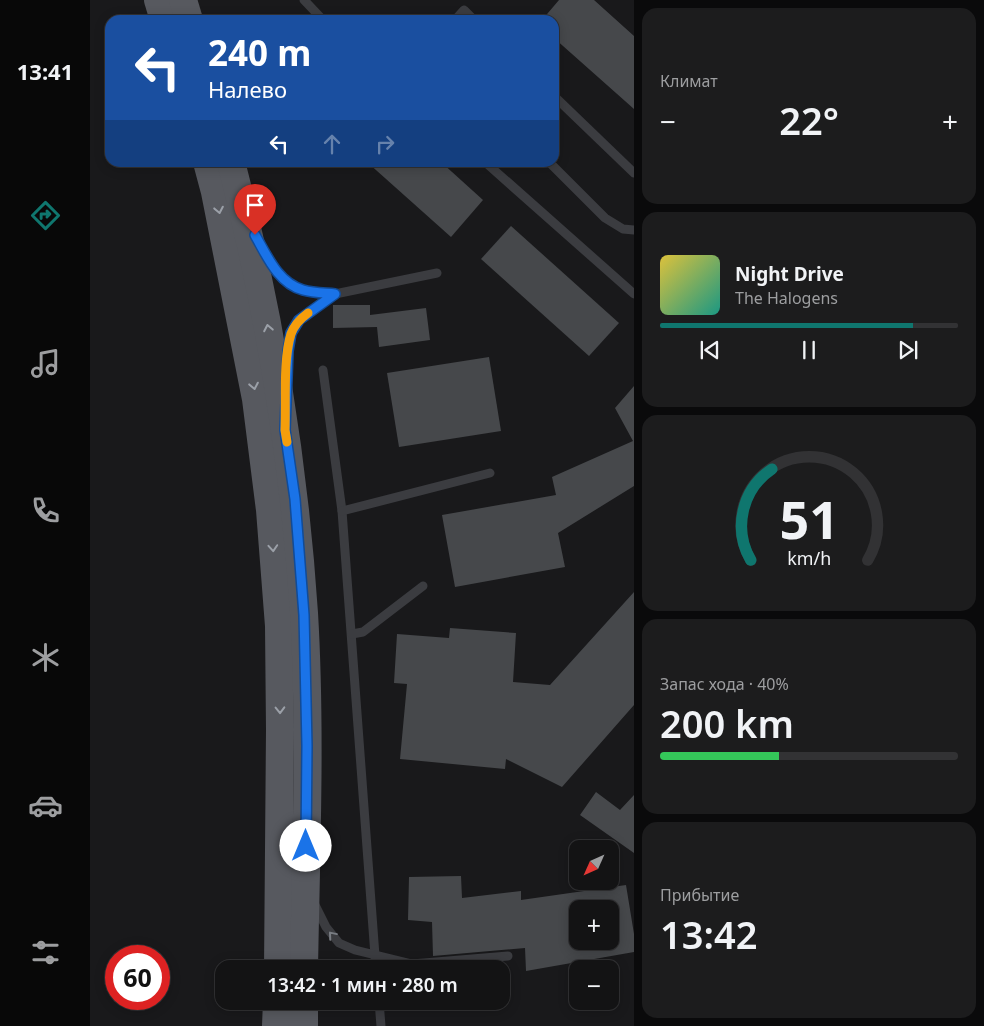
<!DOCTYPE html>
<html lang="ru">
<meta charset="utf-8">
<style>
body{margin:0;font-family:"Noto Sans",sans-serif;background:#1c1c1d;color:#f1f3f6;height:100vh;display:flex;flex-direction:column;font-size:19px;white-space:nowrap}
*{box-sizing:border-box;margin:0}
p{font-size:16px;color:#9d9ea0}
.icon{flex:none;width:28px;height:28px;fill:none;stroke:currentColor;stroke-width:2;stroke-linecap:round;stroke-linejoin:round}
.map{position:relative;flex:1;overflow:hidden}
.details{display:flex;flex-direction:column;gap:8px;padding:8px;background:#0a0a0b;width:350px}
.details>*{flex:none}
.banner{position:absolute;left:15px;top:15px;width:454px;height:152px;border-radius:15px;box-shadow:0 2px 12px #0003,0 0 0 1px #323234;background:#1a4fa0;color:#fff;overflow:hidden}
.needle{width:32px;rotate:225deg}
.controls{position:absolute;left:479px;top:840px;display:grid;gap:10px}
.controls a{display:grid;place-items:center;width:50px;height:50px;border-radius:10px;background:#131314;box-shadow:0 2px 12px #0003,0 0 0 1px #323234;font-size:25px}
.speed{position:absolute;left:15px;top:945px;display:flex;gap:10px;font-size:25px;font-weight:700;text-align:center}
.speed>*{display:grid;place-content:center;width:65px;height:65px;border-radius:50%;background:#131314;box-shadow:0 2px 12px #0003,0 0 0 1px #323234;line-height:1}
.speed .limit{border:8px solid #d22;background:#fff;color:#111}
.pin{position:absolute;display:grid;place-items:center;width:42px;height:42px;color:#fff;margin:-51px -21px;border-radius:50% 50% 50% 0;rotate:-45deg;box-shadow:0 0 5px #0007}
.pin .icon{rotate:45deg}
.me{position:absolute;width:55px;margin:-28px;rotate:0deg;stroke-linejoin:round;filter:drop-shadow(0 0 4px #0008)}
.turn{display:flex;align-items:center;gap:18px;height:105px;padding:0 20px;font-size:22px}
.turn .icon{width:65px;height:65px;stroke-width:2.5}
.turn b{display:block;font-size:35px;line-height:42px}
.lanes{display:flex;align-items:center;height:48px;padding:0 20px;background:#0003;justify-content:center;gap:25px;direction:ltr}
.lanes .off{opacity:.35}
.big{font-size:38px;font-weight:600;line-height:1.1}
.details .card{flex:1;display:flex;flex-direction:column;justify-content:center;gap:8px;min-width:0;padding:0 18px;border-radius:15px;background:#1c1c1d}
.details .dial{align-items:center;gap:0}
.dial svg{height:130px;overflow:visible;fill:none;stroke:#323234;stroke-width:7;stroke-linecap:round;text-anchor:middle}
.dial text{fill:#f1f3f6;stroke:none}
.song{display:flex;align-items:center;gap:15px}
.cover{width:60px;height:60px;border-radius:8px;background:linear-gradient(135deg,hsl(50 70% 55%),hsl(170 70% 35%))}
.played{height:5px;border-radius:2px;background:linear-gradient(90deg,#0f766e 85%,#323234 85%)}
.keys{display:flex;justify-content:space-around;direction:ltr}
.heat{display:flex;justify-content:space-between;align-items:center;font-size:28px;direction:ltr}
.charge{height:8px;border-radius:4px;background:linear-gradient(90deg,#34c759 40%,#323234 0)}
.trip{position:absolute;left:125px;top:960px;width:295px;height:50px;border-radius:15px;background:#131314;box-shadow:0 2px 12px #0003,0 0 0 1px #323234;font-weight:600;line-height:50px;text-align:center}
main{display:flex;flex:1;min-height:0}
.tabs{display:flex;flex-direction:column;width:90px;justify-content:space-around;align-items:center;background:#080808;color:#9d9ea0}
.tabs .icon{width:35px;height:35px}
.tabs .selected{color:#0f766e}
.tabs b{font-size:22px;color:#f1f3f6}
.map>svg:first-child{display:block}
</style>
<main>
<nav class="tabs">
<b>13:41</b>
<svg class="icon selected" aria-label="directions" viewBox="0 0 24 24"><path d="M12 3l9 9-9 9-9-9zM9 14v-3h6M13 9l2 2-2 2"/></svg>
<svg class="icon" aria-label="music" viewBox="0 0 24 24"><path d="M9 18V5l10-2v13"/><circle cx="6" cy="18" r="3"/><circle cx="16" cy="16" r="3"/></svg>
<svg class="icon" aria-label="phone" viewBox="0 0 24 24"><path d="M5 4h4l2 5-3 2q2 4 5 5l2-3 5 2v4C11 20 4 13 5 4z"/></svg>
<svg class="icon" aria-label="climate" viewBox="0 0 24 24"><path d="M12 3v18M4 7l16 10M4 17L20 7"/></svg>
<svg class="icon" aria-label="car" viewBox="0 0 24 24"><path d="M5 17H2v-5l4-1 3-4h7l3 4 3 1v5h-3M9 17h6M6 11h13"/><circle cx="7" cy="17" r="2"/><circle cx="17" cy="17" r="2"/></svg>
<svg class="icon" aria-label="filters" viewBox="0 0 24 24"><path d="M4 7h16M4 17h16"/><circle cx="9" cy="7" r="2"/><circle cx="15" cy="17" r="2"/></svg>
</nav>
<div class="map">
<svg width="544" height="1026" viewBox="0 0 544 1026">
<rect width="100%" height="100%" fill="#19191b"/>
<g fill="#46484b" fill-rule="evenodd">
<path d="M469,0h35l40,36v73l-80,-71v-18h-12z"/>
<path d="M277,162h74l42,38 -32,37z"/>
<path d="M421,226l108,97 -30,33 -108,-97z"/>
<path d="M243,305h37v10l56,-7 4,32 -51,7 -2,-20 -44,1z"/>
<path d="M399,357l12,74 -102,16 -12,-74z"/>
<path d="M544,386v100l-76,47 7,34 -110,20 -13,-72 114,-20 -4,-18 81,-36 -18,-33z"/>
<path d="M544,592v113l-72,82 -56,-28 -1,10 -105,-10 7,-75 -13,-1 3,-49 52,4 1,-10 66,5 -3,49 37,3z"/>
<path d="M506,792l24,18 14,-15v58l-54,-38z"/>
<path d="M371,876l1,22 59,-7v9l105,-15 8,49v18l-108,19 -1,-23 -92,8 -1,-34 -24,-2 1,-43zM488,909h32v32h-32z"/>
</g>
<g fill="none" stroke-linecap="round" stroke-linejoin="round">
<g stroke="#3b3c40" stroke-width="9">
<path d="M214,0l19,20"/>
<path d="M365,20l9,-10 10,10"/>
<path d="M464,96l80,77"/>
<path d="M395,162l149,132"/>
<path d="M459,162l56,56 18,11 11,1"/>
<path d="M172,247l16,27 10,9 15,7 32,4 102,-21"/>
<path d="M197,370c1,-46 11,-52 48,-76"/>
<path d="M233,370l19,141 34,458"/>
<path d="M252,511l148,-38"/>
<path d="M262,634l11,-2 60,-46"/>
<path d="M224,903l12,24 13,16 16,7 57,14 96,-8"/>
<path d="M289,1001l2,25"/>
</g>
<g stroke="#57595f" stroke-width="28">
<path d="M68,0l6,20"/>
<path d="M93,0l6,20"/>
<path d="M117,162l8,30 41,207 14,111 9,116 1,104 -2,239"/>
<path d="M141,162c38,148 63,299 73,451 7,118 2,238 0,356"/>
<path d="M186,1026l1,-25"/>
<path d="M214,1026v-25"/>
</g>
</g>
<defs><path id="oneway-chevron" d="M-2-3.5L2.5 0L-2 3.5" fill="none" stroke-width="1.6" stroke-linecap="round" stroke-linejoin="round" transform="scale(1.25)"/></defs>
<g stroke="#9ba0a8">
<use href="#oneway-chevron" transform="translate(129 210) rotate(79)"/>
<use href="#oneway-chevron" transform="translate(178 328) rotate(-101)"/>
<use href="#oneway-chevron" transform="translate(164 386) rotate(79)"/>
<use href="#oneway-chevron" transform="translate(183 548) rotate(86)"/>
<use href="#oneway-chevron" transform="translate(190 710) rotate(89)"/>
</g>
<use stroke="#797d83" href="#oneway-chevron" transform="translate(242 935) rotate(-130)"/>
<g fill="none" stroke-linecap="round" stroke-linejoin="round">
<defs>
<path id="route" d="M165,235c12,21 23,48 48,55 10,3 22,3 32,4l-36,26 -8,13 -3,18 -3,79 10,69 9,116 3,131 -1,100"/>
</defs>
<use href="#route" stroke="#114b97" stroke-width="12"/>
<use href="#route" stroke="#1a73e8" stroke-width="9"/>
<path stroke="#f59e0b" stroke-width="9" d="M197,442l-2,-12c1,-27 -2,-72 6,-96 3,-9 9,-15 17,-21"/>
</g>
</svg>
<div class="controls">
<a><svg class="needle" viewBox="-14 -14 28 28"><path d="M0-13l5 13h-10z" fill="#e53935"/><path d="M0 13l5-13h-10z" fill="#9d9ea0"/></svg></a>
<a>+</a>
<a>−</a>
</div>
<div class="speed"><div class="limit">60</div></div>
<div class="pin" style="left:165px;top:235px;background:#d93025"><svg class="icon" aria-label="arrive" viewBox="0 0 24 24"><path d="M6 21V4h12l-3 4 3 4H6"/></svg></div>
<svg class="me" style="left:216px;top:846px" viewBox="-20 -20 40 40"><circle r="19" fill="#fff"/><path d="M0-13L10 11 0 6-10 11z" fill="#1a73e8"/></svg>
<div class="trip">13:42 · 1 мин · 280 m</div>
<div class="banner">
<div class="turn"><svg class="icon" aria-label="left" viewBox="0 0 24 24"><path d="M17 20v-9H6M10 6l-5 5 5 5"/></svg><div><b>240 m</b>Налево</div></div>
<div class="lanes"><svg class="icon" aria-label="left" viewBox="0 0 24 24"><path d="M17 20v-9H6M10 6l-5 5 5 5"/></svg><svg class="icon off" aria-label="ahead" viewBox="0 0 24 24"><path d="M12 20V5M6 11l6-6 6 6"/></svg><svg class="icon off" aria-label="right" viewBox="0 0 24 24"><path d="M7 20v-9h11M14 6l5 5-5 5"/></svg></div>
</div>
</div>
<section class="details">
<div class="card"><p>Климат</p>
<div class="heat"><a>−</a><b class="big">22°</b><a>+</a></div>
</div>
<div class="card">
<div class="song"><i class="cover"></i><div><b>Night Drive</b><p>The Halogens</p></div></div>
<div class="played"></div>
<div class="keys"><svg class="icon" aria-label="previous" viewBox="0 0 24 24"><path d="M18 5L8 12l10 7zM5 5v14"/></svg><svg class="icon" aria-label="pause" viewBox="0 0 24 24"><path d="M8 5v14M16 5v14"/></svg><svg class="icon" aria-label="next" viewBox="0 0 24 24"><path d="M6 5l10 7-10 7zM19 5v14"/></svg></div>
</div>
<div class="card dial"><svg viewBox="0 0 100 80">
<path d="M14 69A42 42 0 1 1 86 69"/>
<path d="M14 69A42 42 0 0 1 27 13" stroke="#0f766e"/>
<text x="50" y="56" font-size="32" font-weight="700">51</text>
<text x="50" y="72" font-size="11">km/h</text>
</svg></div>
<div class="card"><p>Запас хода · 40%</p><b class="big">200 km</b><div class="charge"></div></div>
<div class="card"><p>Прибытие</p><b class="big">13:42</b></div>
</section>
</main>
